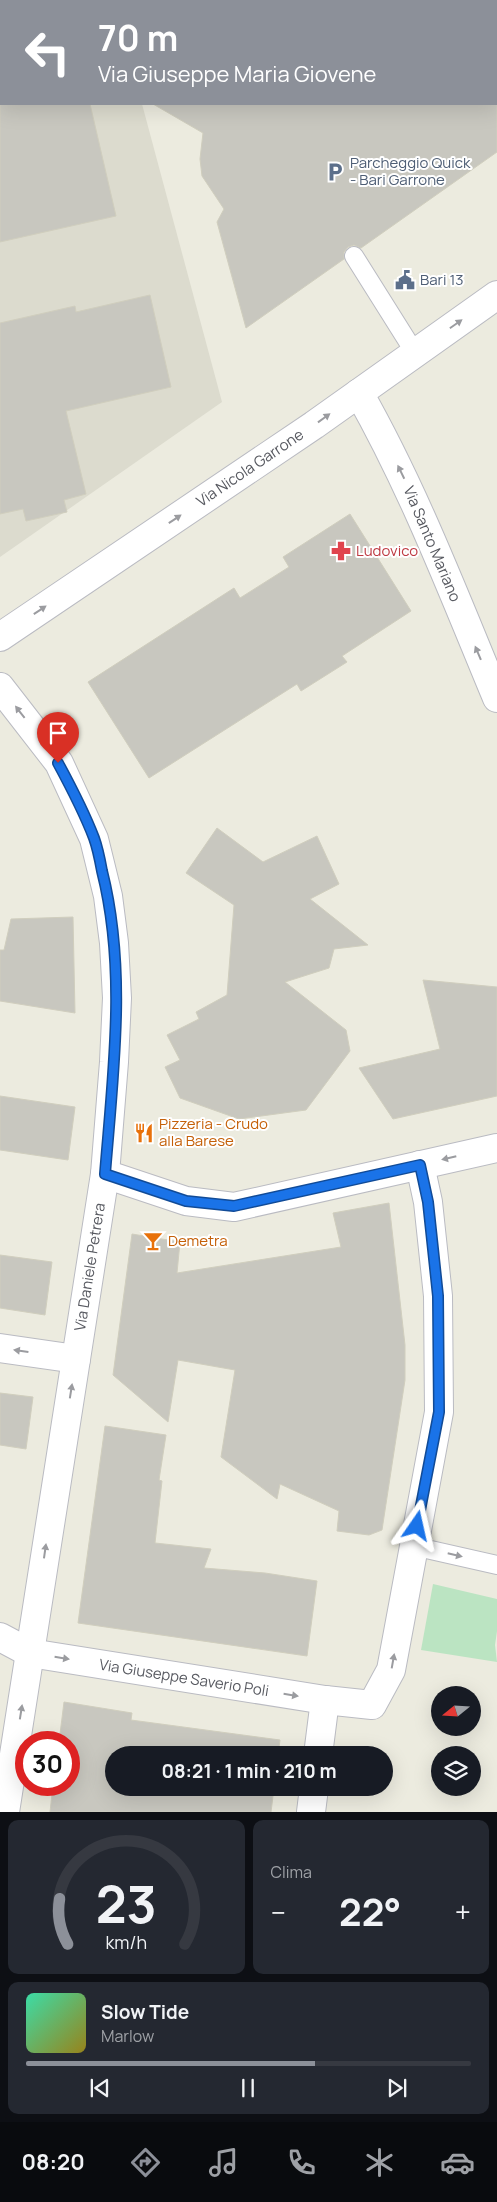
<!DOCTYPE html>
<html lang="it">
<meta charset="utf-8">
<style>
body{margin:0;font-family:Manrope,sans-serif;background:#242831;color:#f1f3f6;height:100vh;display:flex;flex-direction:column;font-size:19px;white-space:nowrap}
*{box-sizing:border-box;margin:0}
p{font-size:16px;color:#9ea1a6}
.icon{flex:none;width:28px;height:28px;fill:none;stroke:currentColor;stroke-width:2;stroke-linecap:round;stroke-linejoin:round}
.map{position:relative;height:1812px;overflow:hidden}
.sheet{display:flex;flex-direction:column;gap:8px;padding:8px;background:#0d0f14;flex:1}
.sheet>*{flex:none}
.hud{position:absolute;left:0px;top:0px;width:498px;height:105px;box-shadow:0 5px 20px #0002;background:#8c9099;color:#fff;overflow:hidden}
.needle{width:32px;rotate:252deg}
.fabs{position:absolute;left:431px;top:1686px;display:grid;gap:10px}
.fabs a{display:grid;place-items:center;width:50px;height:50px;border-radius:50%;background:#171b24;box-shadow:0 5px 20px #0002;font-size:25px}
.speed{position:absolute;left:15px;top:1731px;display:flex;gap:10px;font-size:25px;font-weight:700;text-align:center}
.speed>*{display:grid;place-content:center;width:65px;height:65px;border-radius:50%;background:#171b24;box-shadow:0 5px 20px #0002;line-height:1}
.speed .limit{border:8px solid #d22;background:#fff;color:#111}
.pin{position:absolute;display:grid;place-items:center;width:42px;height:42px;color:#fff;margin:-51px -21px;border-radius:50% 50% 50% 0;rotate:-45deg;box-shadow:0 0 5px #0007}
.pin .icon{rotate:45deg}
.me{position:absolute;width:55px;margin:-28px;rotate:11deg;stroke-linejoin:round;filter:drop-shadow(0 0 4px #0008)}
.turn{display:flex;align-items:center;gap:18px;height:105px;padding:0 15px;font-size:22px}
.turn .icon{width:65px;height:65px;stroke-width:2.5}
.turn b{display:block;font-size:35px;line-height:42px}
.big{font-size:38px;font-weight:700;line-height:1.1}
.sheet .tile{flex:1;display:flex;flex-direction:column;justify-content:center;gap:8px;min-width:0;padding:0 18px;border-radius:10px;background:#242831}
.sheet .dial{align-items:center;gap:0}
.dial svg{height:130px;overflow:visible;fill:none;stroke:#363941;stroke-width:7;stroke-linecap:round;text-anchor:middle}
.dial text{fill:#f1f3f6;stroke:none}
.song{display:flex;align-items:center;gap:15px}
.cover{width:60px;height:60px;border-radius:8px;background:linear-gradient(135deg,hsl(160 70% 55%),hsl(50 70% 35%))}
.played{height:5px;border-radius:2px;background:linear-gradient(90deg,#8c9099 65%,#363941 65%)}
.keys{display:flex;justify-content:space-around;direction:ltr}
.heat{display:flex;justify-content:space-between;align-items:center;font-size:28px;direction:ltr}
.sheet .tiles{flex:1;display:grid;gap:8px;grid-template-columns:1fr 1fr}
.tile:last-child{grid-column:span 2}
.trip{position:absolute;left:105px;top:1746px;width:288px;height:50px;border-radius:25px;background:#171b24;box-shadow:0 5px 20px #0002;font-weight:700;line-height:50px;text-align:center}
.menu{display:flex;height:80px;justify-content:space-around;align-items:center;background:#090b0e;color:#9ea1a6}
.menu .icon{width:35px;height:35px}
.menu .active{color:#8c9099}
.menu b{font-size:22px;color:#f1f3f6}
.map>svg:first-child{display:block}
</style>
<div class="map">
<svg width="497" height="1812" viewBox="0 0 497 1812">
<rect width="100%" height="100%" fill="#ecebdf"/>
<path fill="#dcdbce" d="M0,32l1,72h141l80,298 -222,155z"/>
<path fill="#bbe4c2" d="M433,1584l64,15v32l-2,14 2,17 -76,-12z"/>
<g fill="#c8c7bf" stroke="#d0cebe">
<path d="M0,104h90l26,112 -116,26z"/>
<path d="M153,104h344v48l-136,96 -7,-3 -6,2 -4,5v7l-98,69 -29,-106 7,-13 -22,-33 -2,-17 3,-26z"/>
<path d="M150,295l21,92 -105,24 20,83 -22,6 3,12 -41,9 -3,-12 -23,5v-191l75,-17 1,6z"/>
<path d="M350,514l61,97 -69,45 5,6 -46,29 -4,-7 -148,94 -61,-96 146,-94 6,10 49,-31 -6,-10z"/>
<path d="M217,828l46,34 54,-26 22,48 -29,15 58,46 -34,4 -5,19 -44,14 61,48 4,21 -44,59 -67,9 -59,-21 -15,-31 15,-7 -13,-25 32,-16 -3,-7 31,-17 7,-90 -48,-32z"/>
<path d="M73,917l2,96 -75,-12v-51h4l7,-31z"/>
<path d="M423,980l74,7v109l-104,23 -34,-51 81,-19z"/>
<path d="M0,1096l75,11 -7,53 -68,-10z"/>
<path d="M389,1203l16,142v35l-23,150 -13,5 -32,-4 2,-20 -59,-27 -3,15 -56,-42 14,-87 -57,-10 -10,62 -55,-47 19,-141 48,8 -3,31 164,-26 -8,-34z"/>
<path d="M0,1255l52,7 -7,53 -45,-7z"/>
<path d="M0,1393l33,4 -7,52 -26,-4z"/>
<path d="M105,1426l61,9 -7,45 3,1 -7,62 56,6 -7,19 61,5 52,8 -10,75 -229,-33z"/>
<path d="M64,1702l68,11 -1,7 149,20 -2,15h-164v33h160l-3,24h-221l3,-27h16v-43h-10z"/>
</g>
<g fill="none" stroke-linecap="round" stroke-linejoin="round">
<defs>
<g id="service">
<path d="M354,256l61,97"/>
<path d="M413,1546l84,19"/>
</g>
<g id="minor">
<path d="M359,393c55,97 95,202 138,305"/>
<path d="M0,637l314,-212 183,-130"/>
<path d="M0,687l59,76 35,76 14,57 6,47 3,55 -3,64 -9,112 -100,638"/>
<path d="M105,1174l81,27 48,6 263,-59"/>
<path d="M0,1348l76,11"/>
<path d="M0,1637l30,16 295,47 47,5 19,-35 48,-258 -1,-116 -10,-94 -8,-37"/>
<path d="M318,1755l7,-55"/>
<path d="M311,1812l3,-24"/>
</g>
</defs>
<use href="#service" stroke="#babbc2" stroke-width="20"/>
<use href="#minor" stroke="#babbc2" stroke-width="30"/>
<use href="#service" stroke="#fff" stroke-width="18"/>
<use href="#minor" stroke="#fff" stroke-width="28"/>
</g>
<defs><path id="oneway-solid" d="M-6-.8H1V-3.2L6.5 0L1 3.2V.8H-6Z" transform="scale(1.25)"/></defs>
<g fill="#9b9ca0">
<use href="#oneway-solid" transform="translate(456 324) rotate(-35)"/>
<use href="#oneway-solid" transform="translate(324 418) rotate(-36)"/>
<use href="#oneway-solid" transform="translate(401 472) rotate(-116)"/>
<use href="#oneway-solid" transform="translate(175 519) rotate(-34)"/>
<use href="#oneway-solid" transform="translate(40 610) rotate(-34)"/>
<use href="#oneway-solid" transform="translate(478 653) rotate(-113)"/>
<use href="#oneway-solid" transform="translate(20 712) rotate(-128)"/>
<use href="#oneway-solid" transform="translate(449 1158) rotate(167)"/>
<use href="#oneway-solid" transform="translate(21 1351) rotate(-172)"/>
<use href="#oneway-solid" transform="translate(71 1391) rotate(-81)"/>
<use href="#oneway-solid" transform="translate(45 1551) rotate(-82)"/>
<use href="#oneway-solid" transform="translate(455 1555) rotate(13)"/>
<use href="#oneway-solid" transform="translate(62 1658) rotate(9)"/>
<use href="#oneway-solid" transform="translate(393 1661) rotate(-80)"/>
<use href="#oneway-solid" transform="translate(291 1695) rotate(9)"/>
<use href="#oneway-solid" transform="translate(21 1712) rotate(-81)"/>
</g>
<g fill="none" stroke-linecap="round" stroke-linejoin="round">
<defs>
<path id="route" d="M58,763c13,24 26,49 36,75 4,11 6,22 8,33 25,99 11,202 3,303l81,27 48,5 186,-41 8,37 10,94 1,116 -22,114"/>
</defs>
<use href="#route" stroke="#114b97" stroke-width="12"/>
<use href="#route" stroke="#1a73e8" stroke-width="9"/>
</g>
<defs>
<symbol id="parking-bare" viewBox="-9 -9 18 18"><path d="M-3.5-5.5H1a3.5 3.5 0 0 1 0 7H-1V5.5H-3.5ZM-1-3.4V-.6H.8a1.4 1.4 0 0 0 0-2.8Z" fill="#5c6f8a" stroke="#fff" stroke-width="2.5" paint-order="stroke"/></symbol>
<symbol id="civic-bare" viewBox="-9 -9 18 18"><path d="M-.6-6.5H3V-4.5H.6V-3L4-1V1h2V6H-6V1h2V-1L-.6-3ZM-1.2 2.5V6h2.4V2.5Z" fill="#5c6f8a" stroke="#fff" stroke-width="2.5" paint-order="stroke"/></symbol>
<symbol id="pharmacy-bare" viewBox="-9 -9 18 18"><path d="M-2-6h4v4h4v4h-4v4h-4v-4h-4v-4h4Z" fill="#e0444e" stroke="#fff" stroke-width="2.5" paint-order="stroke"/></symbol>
<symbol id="restaurant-bare" viewBox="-9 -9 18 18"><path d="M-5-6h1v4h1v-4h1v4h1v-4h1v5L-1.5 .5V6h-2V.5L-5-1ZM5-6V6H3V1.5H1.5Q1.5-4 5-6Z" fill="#e8710a" stroke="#fff" stroke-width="2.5" paint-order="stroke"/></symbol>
<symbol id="bar-bare" viewBox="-9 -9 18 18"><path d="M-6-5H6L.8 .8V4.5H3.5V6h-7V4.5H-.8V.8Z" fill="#e8710a" stroke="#fff" stroke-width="2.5" paint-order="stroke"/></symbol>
</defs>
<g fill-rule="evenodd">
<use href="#parking-bare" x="321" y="158" width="28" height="28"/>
<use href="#civic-bare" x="391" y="266" width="28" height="28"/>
<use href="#pharmacy-bare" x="327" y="537" width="28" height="28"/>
<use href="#restaurant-bare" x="130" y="1119" width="28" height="28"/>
<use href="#bar-bare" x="139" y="1227" width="28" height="28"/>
</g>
<g text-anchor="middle" stroke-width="4" stroke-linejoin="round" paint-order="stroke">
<g font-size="15" fill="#4e5e75" stroke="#fff" text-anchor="start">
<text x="350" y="168">Parcheggio Quick<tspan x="350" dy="17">- Bari Garrone</tspan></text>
<text x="420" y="285">Bari 13</text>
</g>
<g font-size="15" fill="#585a61" stroke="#fff">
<text transform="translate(250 468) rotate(-34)" y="5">Via Nicola Garrone</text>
<text transform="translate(432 544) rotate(67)" y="5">Via Santo Mariano</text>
<text transform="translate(90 1267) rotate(-81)" y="5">Via Daniele Petrera</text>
<text transform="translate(184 1678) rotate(9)" y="5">Via Giuseppe Saverio Poli</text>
</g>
<g font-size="15" fill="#be3a42" stroke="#fff" text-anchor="start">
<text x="356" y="556">Ludovico</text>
</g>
<g font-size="15" fill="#c56008" stroke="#fff" text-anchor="start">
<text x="159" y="1129">Pizzeria - Crudo<tspan x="159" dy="17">alla Barese</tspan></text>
<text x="168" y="1246">Demetra</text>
</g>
</g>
</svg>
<div class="fabs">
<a><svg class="needle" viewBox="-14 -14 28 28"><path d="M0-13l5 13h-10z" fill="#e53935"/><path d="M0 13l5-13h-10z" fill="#9ea1a6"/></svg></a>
<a><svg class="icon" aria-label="layers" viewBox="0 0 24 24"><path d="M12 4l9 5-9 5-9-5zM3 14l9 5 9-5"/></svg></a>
</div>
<div class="speed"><div class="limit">30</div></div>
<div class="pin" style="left:58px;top:763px;background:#d93025"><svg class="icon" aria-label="arrive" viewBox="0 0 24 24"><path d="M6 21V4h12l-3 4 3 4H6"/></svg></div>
<svg class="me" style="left:417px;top:1526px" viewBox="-20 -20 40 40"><path d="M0-17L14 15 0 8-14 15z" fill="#1a73e8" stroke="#fff" stroke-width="4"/></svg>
<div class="trip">08:21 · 1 min · 210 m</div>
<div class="hud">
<div class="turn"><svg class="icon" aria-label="left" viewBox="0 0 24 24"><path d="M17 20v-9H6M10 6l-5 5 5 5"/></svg><div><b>70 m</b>Via Giuseppe Maria Giovene</div></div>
</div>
</div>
<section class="sheet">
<div class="tiles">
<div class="tile dial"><svg viewBox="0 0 100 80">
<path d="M14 69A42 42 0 1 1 86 69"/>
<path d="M14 69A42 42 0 0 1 9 41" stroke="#8c9099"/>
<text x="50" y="56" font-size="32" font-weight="700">23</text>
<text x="50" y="72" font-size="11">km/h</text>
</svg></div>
<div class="tile"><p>Clima</p>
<div class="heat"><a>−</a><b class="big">22°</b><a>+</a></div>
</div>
<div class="tile">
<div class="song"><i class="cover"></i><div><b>Slow Tide</b><p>Marlow</p></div></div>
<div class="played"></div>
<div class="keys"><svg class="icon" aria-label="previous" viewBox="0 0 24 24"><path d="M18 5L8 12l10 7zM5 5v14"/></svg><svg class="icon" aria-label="pause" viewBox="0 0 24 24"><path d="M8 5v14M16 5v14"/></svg><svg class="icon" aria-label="next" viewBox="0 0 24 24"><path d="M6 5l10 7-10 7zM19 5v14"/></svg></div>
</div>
</div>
</section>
<nav class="menu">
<b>08:20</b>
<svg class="icon active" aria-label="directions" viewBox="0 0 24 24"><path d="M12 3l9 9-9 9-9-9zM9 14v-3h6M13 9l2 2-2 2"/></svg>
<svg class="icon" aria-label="music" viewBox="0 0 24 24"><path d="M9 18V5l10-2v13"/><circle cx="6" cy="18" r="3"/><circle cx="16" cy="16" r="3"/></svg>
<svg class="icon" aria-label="phone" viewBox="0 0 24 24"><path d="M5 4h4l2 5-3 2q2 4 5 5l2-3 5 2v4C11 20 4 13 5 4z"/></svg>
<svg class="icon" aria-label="climate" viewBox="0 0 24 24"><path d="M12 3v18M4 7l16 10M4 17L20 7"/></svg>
<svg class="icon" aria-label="car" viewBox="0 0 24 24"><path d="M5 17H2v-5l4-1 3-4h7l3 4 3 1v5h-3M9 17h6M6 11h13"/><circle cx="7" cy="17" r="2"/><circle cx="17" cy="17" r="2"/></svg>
</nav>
